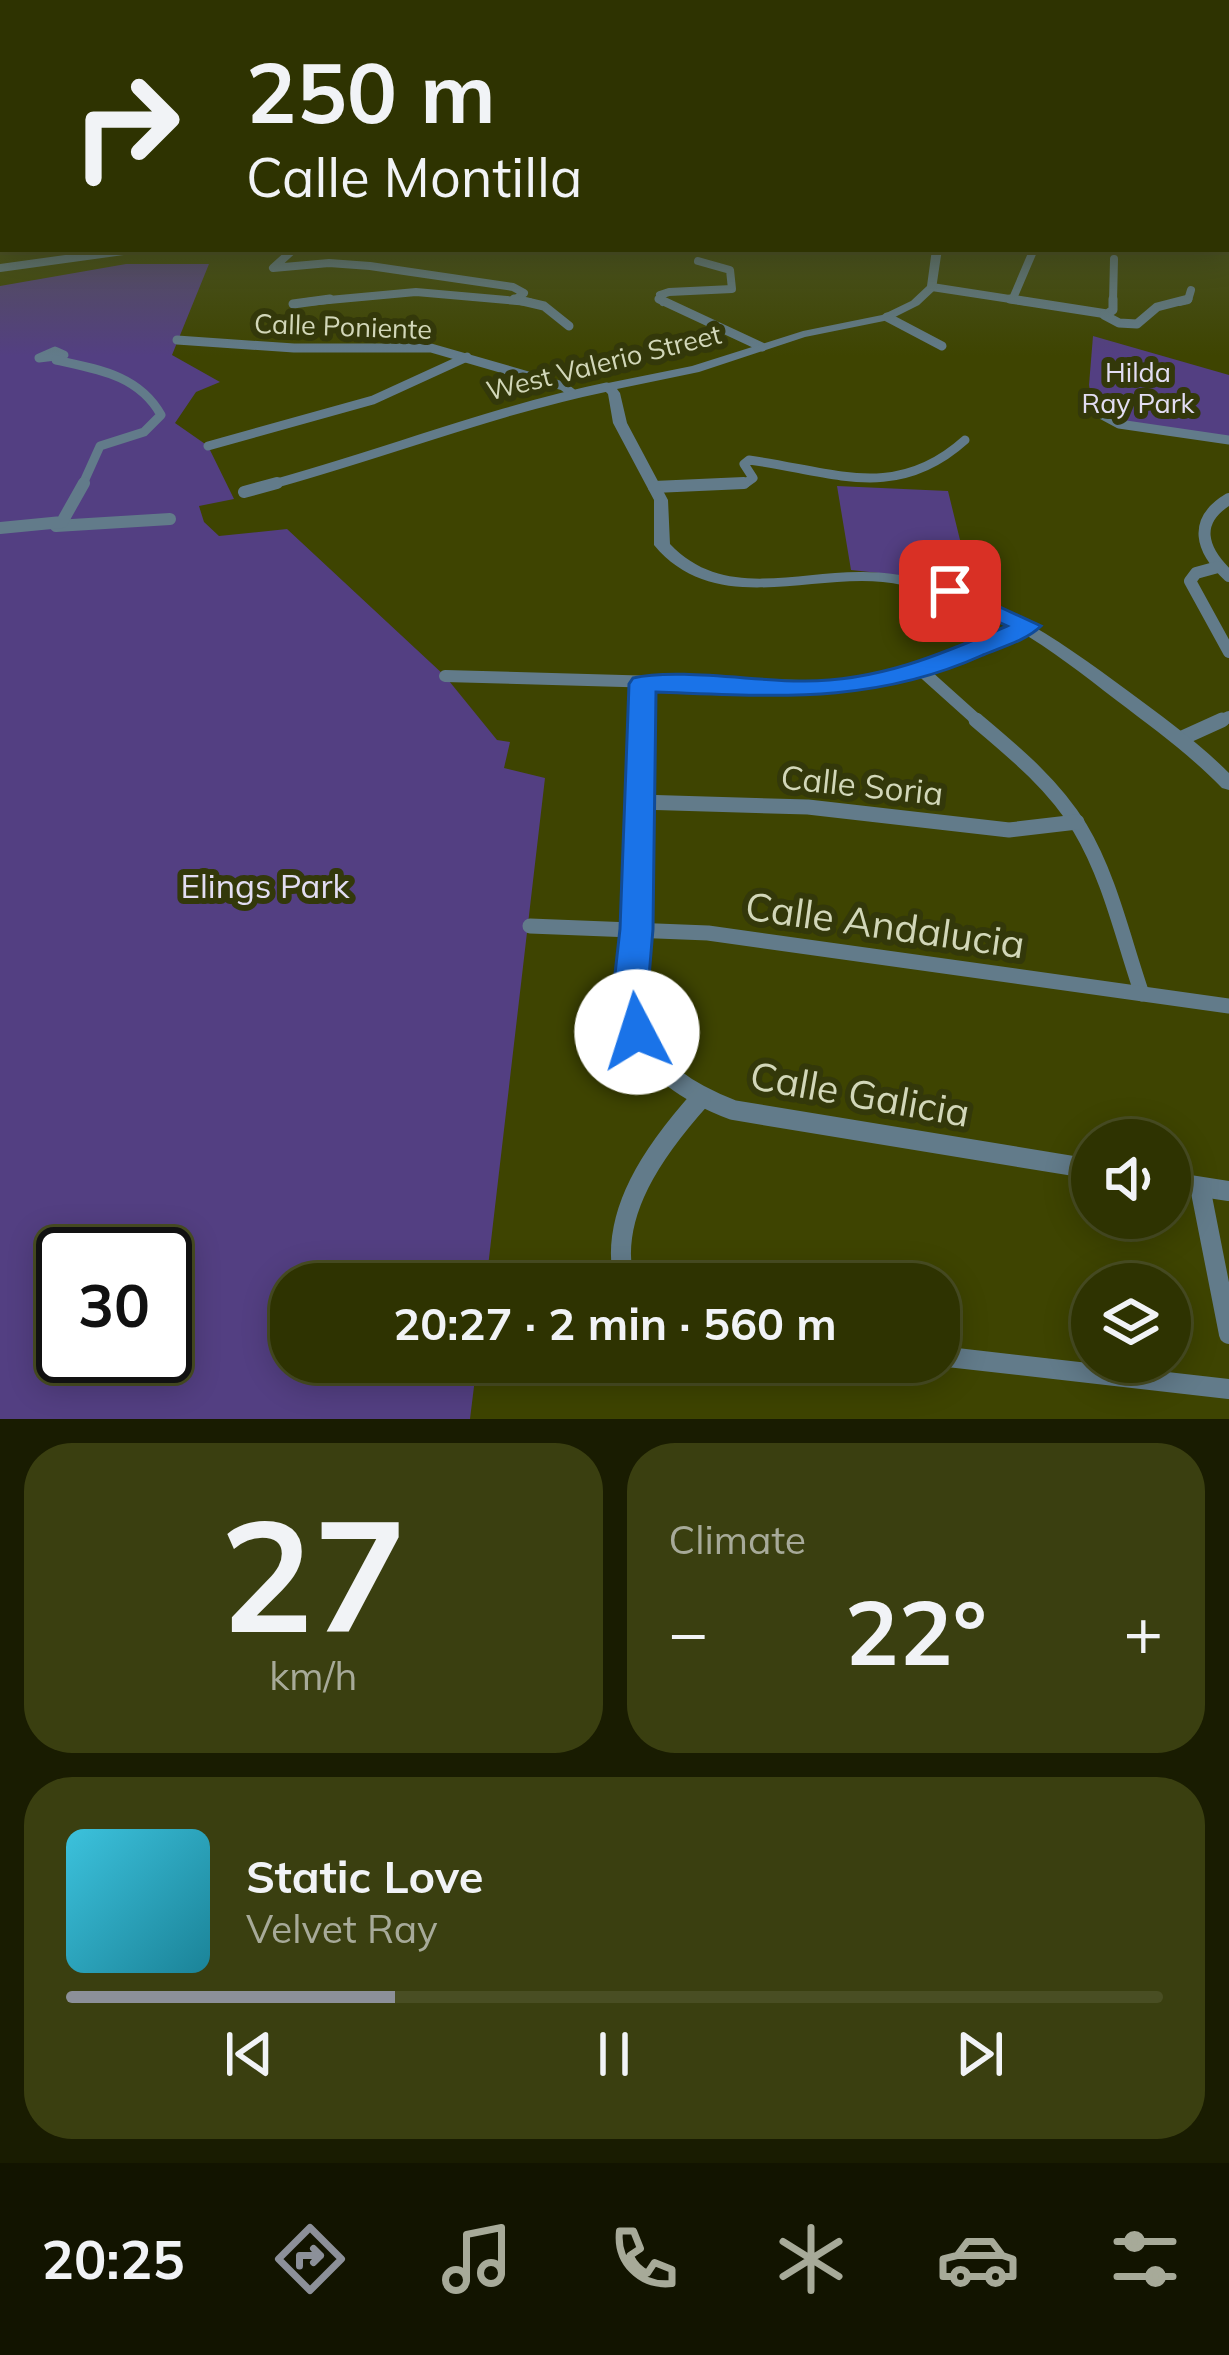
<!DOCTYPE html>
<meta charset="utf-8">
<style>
body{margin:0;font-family:Mulish,sans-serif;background:#3a3f10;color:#f1f3f6;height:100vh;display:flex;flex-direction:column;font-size:45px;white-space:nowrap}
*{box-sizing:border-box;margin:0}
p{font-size:39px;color:#a7aa99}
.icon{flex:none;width:66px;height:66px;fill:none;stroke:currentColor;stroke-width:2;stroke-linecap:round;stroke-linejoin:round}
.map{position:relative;height:1419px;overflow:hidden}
.side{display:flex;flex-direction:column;gap:24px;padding:24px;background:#191c01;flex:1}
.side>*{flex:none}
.banner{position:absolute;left:0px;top:0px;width:1230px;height:252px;box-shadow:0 6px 30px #0003,0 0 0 3px #494e23;background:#2e3301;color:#f1f3f6;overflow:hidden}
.buttons{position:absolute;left:1071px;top:1119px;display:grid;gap:24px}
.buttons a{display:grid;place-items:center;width:120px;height:120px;border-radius:50%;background:#2e3301;box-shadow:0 6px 30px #0003,0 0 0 3px #494e23;font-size:60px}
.speed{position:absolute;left:36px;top:1227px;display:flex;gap:24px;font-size:60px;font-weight:700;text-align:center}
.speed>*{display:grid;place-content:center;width:156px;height:156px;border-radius:50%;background:#2e3301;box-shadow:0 6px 30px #0003,0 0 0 3px #494e23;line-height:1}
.speed .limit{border:6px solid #111;border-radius:18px;background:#fff;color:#111}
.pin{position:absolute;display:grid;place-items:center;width:102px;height:102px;color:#fff;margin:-51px;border-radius:24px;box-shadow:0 6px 18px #0006}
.me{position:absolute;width:132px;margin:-66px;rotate:355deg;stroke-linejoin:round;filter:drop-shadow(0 0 9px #0008)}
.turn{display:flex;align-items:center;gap:42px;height:252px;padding:0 48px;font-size:54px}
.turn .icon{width:156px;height:156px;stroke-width:2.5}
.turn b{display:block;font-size:84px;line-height:102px}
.big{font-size:90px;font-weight:700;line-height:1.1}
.side .card{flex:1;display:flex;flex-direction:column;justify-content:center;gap:18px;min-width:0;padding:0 42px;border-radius:48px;background:#3a3f10}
.side .dial{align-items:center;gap:0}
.dial b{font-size:156px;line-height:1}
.song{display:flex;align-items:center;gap:36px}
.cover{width:144px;height:144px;border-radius:18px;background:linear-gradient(135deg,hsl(190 70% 55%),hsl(190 70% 35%))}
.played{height:12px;border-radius:6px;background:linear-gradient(90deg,#8c9099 30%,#494e23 30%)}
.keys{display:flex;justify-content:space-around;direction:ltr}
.heat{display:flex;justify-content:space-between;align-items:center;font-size:66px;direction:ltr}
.side .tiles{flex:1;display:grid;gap:24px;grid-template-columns:1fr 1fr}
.card:last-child{grid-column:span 2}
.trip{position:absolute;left:270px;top:1263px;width:690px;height:120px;border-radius:48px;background:#2e3301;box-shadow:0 6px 30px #0003,0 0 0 3px #494e23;font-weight:700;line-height:120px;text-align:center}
.tabs{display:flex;height:192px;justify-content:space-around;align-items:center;background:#121400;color:#a7aa99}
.tabs .icon{width:84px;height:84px}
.tabs .selected{color:#8c9099}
.tabs b{font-size:54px;color:#f1f3f6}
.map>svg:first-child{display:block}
</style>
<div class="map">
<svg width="1229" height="1419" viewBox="0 0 1229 1419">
<rect width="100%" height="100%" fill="#3e4401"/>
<g fill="#533f82" fill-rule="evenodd">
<path d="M126,264h83l-37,91 48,27 -24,10 -21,31 33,23 26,53 -35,7 5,16 15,14 68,-7 158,147 52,64 13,2 -6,26 41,10 -59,506h-195v78h186l-7,57h-470v-1133zM63,1254h102v102h-102z"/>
<path d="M1093,336l136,39v65l-110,-16 -26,-14 -4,-25z"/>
<path d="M837,486l111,5 25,102 -57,-16 -65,-7z"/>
</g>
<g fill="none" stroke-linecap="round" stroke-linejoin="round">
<g stroke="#627b8a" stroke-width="8">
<path d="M294,249l-21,19 56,-5 41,3 143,21 11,6 -9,7"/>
<path d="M764,249h12"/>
<path d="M0,268l138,-19"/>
<path d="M932,287l97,15"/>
<path d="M1014,296l20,-47"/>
<path d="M307,302l109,-10 113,10"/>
<path d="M663,302l-3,-7 9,-3 63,-3 -2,-19 -32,-9"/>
<path d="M1113,302l1,-43"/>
<path d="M1179,302l9,-2 3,-10"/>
</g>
<g stroke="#627b8a" stroke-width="9">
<path d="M514,299l30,7 25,20"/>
<path d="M659,299l103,48"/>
<path d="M1010,299l97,15 6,-4v-11"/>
<path d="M293,304l37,-5"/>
<path d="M1104,315l15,8 18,1 20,-17 31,-8"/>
<path d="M887,317l55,29"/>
<path d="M177,340l117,8h137l132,38 9,7"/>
<path d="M55,351l9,4 -25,3z"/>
<path d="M56,360c41,9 83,15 105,55l-17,17 -44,14 -18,40"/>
<path d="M1093,410l26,14 110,16"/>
<path d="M208,446l165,-46 94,-43"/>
<path d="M266,486c115,-31 225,-75 341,-99"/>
<path d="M675,486l71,-3 7,-5 -9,-14 5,-4c83,11 146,43 216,-20"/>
</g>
<g stroke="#627b8a" stroke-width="12">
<path d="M654,487l90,-4"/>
<path d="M244,492l33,-9"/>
<path d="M1229,499c-37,22 -28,51 0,77"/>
<path d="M56,526l114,-7"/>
<path d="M0,528l62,-6 22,-39"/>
<path d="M1218,567l-22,6 -6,8 39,71"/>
<path d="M922,671l58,52"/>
<path d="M445,676l392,11 83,-19 108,-42"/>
<path d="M641,723l1,-39"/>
<path d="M1216,723l13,-6"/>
</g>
<g stroke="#627b8a" stroke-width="15">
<path d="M976,720c38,32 78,65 104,108 30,50 43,111 62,166"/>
<path d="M1180,739l42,-19"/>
<path d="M639,802l169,5 201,23 68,-8"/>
<path d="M530,926l178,7 521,73"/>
<path d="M635,1028l-5,-36 7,-69 4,-203"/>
</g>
<g stroke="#627b8a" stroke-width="20">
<path d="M634,1025c16,45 57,69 99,85l359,59"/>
<path d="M1170,1182l59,9"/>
<path d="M1200,1187l29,147"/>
<path d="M625,1284c-19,-69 32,-137 76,-186"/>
<path d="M939,1356l290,33"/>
</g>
<g fill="#627b8a" fill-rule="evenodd">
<path d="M3,159v6l-3,1v-6z"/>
<path d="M932,249h10l-6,40 -17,16 -30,15 -84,17 -106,35 -82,17 3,4 7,30 41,77 2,44c53,56 125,27 193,28 21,0 43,3 64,9 76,19 139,64 201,110 35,26 70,51 101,82v17l-7,-2c-32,-33 -69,-60 -106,-88 -53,-41 -108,-84 -173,-104 -26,-9 -53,-15 -81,-15 -73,0 -154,29 -208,-36v-45l-41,-77 -5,-29 -7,-7 2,-3 89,-18 111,-35 79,-16 29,-14 16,-15z"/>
</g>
</g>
<linearGradient id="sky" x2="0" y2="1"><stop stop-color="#222501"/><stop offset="0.44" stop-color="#525c38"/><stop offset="1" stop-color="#525c38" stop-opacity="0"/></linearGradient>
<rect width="1229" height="356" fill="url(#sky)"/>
<path fill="#1a73e8" stroke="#114b97" stroke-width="3" d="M950,584l91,42c-14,14 -39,21 -58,29 -111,50 -209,41 -327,37l-3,237 -6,72 7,31 -5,10 -12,4 -13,-4 -12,-41 8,-72 9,-245 4,-6c42,-10 122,3 168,3 75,1 139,-26 206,-55l-65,-30v-10z"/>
<g text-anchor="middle" stroke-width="12" stroke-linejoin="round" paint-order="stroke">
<g font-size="27" fill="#d2d7b9" stroke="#33380a">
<text transform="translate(343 327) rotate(2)" y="9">Calle Poniente</text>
<text transform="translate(604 363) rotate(-14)" y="9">West Valerio Street</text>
</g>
<g font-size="27" fill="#e2ddf3" stroke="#33380a">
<text x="1138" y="382">Hilda<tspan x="1138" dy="31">Ray Park</tspan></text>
</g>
<g font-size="33" fill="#d2d7b9" stroke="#33380a">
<text transform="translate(862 785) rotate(6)" y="12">Calle Soria</text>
</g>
<g font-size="33" fill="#e2ddf3" stroke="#33380a">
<text x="265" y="898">Elings Park</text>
</g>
<g font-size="39" fill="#d2d7b9" stroke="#33380a">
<text transform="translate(885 925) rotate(8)" y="14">Calle Andalucia</text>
<text transform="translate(860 1094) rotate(10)" y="14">Calle Galicia</text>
</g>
</g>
</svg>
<div class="buttons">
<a><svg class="icon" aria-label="sound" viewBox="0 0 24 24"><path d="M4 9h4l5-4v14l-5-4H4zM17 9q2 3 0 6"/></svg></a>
<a><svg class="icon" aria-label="layers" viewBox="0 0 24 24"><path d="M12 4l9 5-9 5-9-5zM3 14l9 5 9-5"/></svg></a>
</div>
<div class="speed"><div class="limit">30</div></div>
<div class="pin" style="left:950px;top:591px;background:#d93025"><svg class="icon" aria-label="arrive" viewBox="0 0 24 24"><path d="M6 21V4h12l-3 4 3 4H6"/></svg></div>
<svg class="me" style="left:637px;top:1032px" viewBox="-20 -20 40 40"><circle r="19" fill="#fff"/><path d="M0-13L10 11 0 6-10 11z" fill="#1a73e8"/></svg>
<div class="trip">20:27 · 2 min · 560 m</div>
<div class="banner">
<div class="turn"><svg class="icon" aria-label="right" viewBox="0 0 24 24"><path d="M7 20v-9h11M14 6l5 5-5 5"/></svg><div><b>250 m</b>Calle Montilla</div></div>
</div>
</div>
<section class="side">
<div class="tiles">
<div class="card dial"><b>27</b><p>km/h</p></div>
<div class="card"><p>Climate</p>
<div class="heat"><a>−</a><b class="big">22°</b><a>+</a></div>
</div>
<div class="card">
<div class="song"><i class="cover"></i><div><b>Static Love</b><p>Velvet Ray</p></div></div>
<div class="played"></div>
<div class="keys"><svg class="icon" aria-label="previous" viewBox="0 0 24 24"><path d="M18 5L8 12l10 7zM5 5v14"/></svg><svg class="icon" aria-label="pause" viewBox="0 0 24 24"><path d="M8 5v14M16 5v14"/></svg><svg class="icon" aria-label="next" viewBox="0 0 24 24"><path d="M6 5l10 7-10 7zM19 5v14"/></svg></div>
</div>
</div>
</section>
<nav class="tabs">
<b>20:25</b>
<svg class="icon selected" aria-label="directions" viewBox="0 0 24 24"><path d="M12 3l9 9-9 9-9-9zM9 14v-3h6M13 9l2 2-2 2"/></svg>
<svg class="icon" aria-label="music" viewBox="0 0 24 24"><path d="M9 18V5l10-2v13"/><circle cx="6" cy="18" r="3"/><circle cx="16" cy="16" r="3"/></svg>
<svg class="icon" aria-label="phone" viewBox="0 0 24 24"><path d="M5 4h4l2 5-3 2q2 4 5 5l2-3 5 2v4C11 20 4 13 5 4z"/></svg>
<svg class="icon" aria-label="climate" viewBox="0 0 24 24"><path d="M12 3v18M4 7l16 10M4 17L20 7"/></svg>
<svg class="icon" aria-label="car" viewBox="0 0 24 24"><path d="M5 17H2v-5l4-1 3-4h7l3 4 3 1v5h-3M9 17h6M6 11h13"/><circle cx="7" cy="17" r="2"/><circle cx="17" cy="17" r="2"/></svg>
<svg class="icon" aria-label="filters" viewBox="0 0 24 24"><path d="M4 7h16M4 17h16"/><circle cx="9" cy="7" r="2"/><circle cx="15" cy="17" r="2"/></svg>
</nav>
